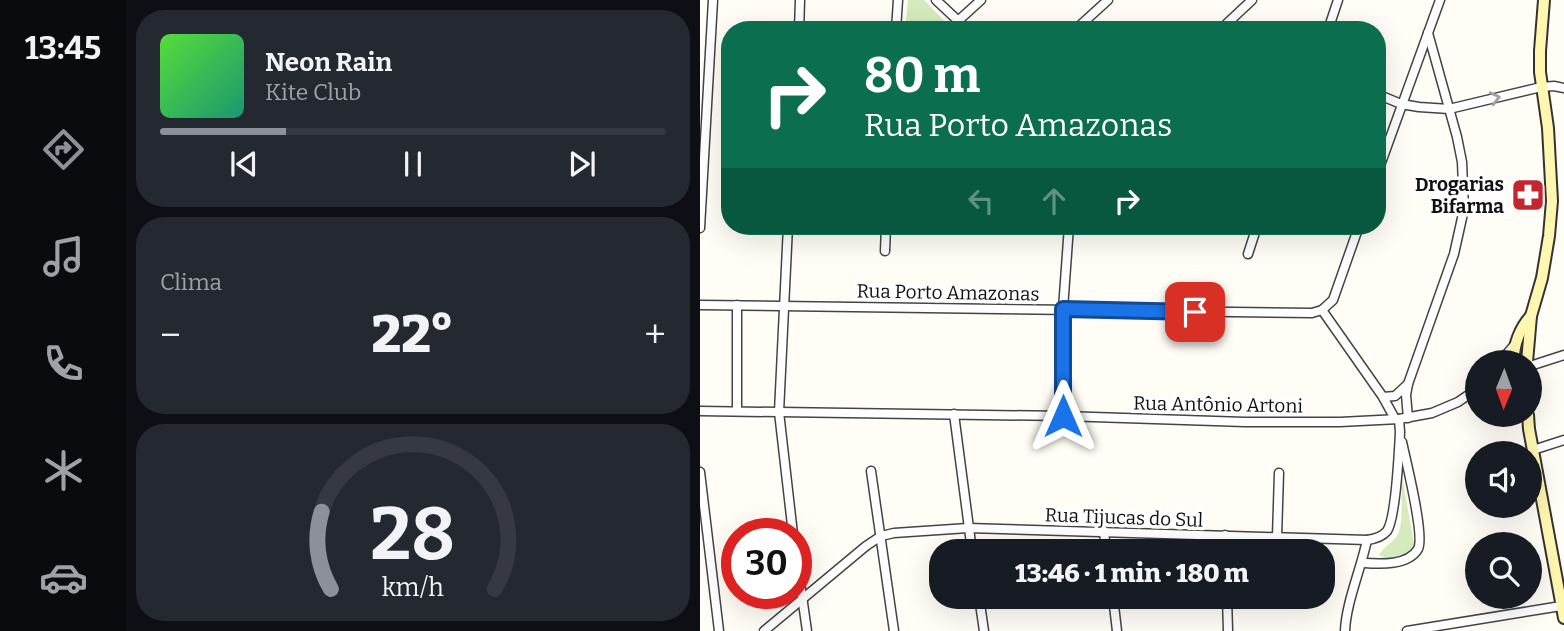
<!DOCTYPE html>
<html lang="pt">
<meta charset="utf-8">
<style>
body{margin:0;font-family:Bitter,serif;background:#242831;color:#f1f3f6;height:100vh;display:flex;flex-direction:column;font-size:26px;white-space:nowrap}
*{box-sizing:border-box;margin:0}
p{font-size:23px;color:#9ea1a6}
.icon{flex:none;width:38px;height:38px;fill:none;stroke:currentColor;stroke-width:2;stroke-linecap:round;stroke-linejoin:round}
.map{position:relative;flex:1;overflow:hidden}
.panel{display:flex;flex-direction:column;gap:10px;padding:10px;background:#0d0f14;width:574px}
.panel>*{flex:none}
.top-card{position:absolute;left:21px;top:21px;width:665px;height:214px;border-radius:28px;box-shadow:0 7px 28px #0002;background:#0b6e4f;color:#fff;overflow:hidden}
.needle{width:46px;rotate:181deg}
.fabs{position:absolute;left:765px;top:350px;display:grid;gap:14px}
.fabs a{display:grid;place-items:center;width:77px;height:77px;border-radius:50%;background:#171b24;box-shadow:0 7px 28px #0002;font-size:35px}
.speed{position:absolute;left:21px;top:518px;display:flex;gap:14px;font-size:35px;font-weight:700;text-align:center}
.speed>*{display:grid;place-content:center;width:91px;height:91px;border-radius:50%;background:#171b24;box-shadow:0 7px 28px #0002;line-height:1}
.speed .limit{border:10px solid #d22;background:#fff;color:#111}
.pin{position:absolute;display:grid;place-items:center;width:60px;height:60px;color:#fff;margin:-30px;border-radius:14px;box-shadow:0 4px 10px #0006}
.me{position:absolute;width:77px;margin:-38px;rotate:0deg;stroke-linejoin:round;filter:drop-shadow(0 0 5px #0008)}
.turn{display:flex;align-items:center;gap:24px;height:147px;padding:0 28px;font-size:32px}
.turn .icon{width:91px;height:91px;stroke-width:2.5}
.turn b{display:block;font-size:49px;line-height:60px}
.lanes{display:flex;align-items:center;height:66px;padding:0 28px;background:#0003;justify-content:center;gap:35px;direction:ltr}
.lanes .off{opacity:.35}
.big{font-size:52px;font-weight:800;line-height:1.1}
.panel .tile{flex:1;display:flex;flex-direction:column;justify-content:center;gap:10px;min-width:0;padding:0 24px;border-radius:28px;background:#242831}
.panel .dial{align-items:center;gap:0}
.dial svg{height:182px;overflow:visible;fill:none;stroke:#363941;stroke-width:7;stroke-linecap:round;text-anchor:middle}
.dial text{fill:#f1f3f6;stroke:none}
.song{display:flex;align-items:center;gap:21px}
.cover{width:84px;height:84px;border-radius:10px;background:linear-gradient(135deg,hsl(110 70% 55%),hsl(160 70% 35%))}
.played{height:7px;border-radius:4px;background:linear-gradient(90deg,#8c9099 25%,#363941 25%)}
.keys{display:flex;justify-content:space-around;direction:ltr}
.heat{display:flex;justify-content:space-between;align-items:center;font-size:38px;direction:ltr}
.trip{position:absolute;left:229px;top:539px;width:406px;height:70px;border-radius:28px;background:#171b24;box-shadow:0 7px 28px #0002;font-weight:800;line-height:70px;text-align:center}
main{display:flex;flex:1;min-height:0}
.dock{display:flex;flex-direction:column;width:126px;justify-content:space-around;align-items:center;background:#090b0e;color:#9ea1a6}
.dock .icon{width:49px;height:49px}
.dock .current{color:#8c9099}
.dock b{font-size:32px;color:#f1f3f6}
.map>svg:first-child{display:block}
</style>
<main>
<nav class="dock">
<b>13:45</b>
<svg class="icon current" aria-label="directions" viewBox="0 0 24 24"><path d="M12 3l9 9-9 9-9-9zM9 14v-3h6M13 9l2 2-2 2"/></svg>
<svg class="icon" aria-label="music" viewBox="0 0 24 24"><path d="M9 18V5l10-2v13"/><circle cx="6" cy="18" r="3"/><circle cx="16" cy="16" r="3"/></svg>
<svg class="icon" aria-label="phone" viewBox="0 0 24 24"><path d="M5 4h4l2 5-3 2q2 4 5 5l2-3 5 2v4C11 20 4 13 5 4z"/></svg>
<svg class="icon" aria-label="climate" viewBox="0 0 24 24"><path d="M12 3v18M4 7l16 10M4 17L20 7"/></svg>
<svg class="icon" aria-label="car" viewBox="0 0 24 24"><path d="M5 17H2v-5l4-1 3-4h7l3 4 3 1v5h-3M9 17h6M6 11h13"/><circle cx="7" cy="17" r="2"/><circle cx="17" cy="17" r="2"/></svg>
</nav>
<section class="panel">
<div class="tile">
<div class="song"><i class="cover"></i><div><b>Neon Rain</b><p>Kite Club</p></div></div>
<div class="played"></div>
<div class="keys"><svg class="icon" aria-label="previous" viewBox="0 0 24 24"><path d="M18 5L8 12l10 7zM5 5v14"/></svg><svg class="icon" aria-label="pause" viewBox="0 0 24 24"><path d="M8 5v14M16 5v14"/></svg><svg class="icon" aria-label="next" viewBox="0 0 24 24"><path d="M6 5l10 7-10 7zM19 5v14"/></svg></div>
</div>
<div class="tile"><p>Clima</p>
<div class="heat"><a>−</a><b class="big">22°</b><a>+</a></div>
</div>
<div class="tile dial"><svg viewBox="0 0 100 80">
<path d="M14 69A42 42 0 1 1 86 69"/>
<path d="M14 69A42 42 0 0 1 10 35" stroke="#8c9099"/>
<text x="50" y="56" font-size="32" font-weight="700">28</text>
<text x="50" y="72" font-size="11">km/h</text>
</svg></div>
</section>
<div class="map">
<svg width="864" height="631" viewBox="0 0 864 631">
<rect width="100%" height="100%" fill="#fffdf5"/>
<g fill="#d5ebbd">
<path d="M208,0h16l29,30h-48z"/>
<path d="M701,471l14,78c-12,6 -23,13 -36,6 5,-9 14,-12 19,-21 6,-11 3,-49 3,-63z"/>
</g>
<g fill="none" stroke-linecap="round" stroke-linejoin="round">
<defs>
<g id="street">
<path d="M236,0l32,30"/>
<path d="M259,20l22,-20"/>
<path d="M99,30l1,-30"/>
<path d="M196,30l2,-30"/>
<path d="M375,30l33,-30"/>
<path d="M520,30l32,-30"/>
<path d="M628,30l10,-30"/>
<path d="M677,94l24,10 18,3 30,2 92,-22 13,-1 10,2"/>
<path d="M677,174l63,-174"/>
<path d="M88,226l-9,186 14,122"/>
<path d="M0,228l13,-228"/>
<path d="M185,251l1,-25"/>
<path d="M548,254l9,-28"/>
<path d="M0,305l612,8 10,-3 11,-10 26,-74"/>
<path d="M622,310l61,87 12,22"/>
<path d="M800,362l16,-19"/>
<path d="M830,366l34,-11"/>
<path d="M683,397l12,-1 13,-12"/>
<path d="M0,411l363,5 182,6h95l59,-3 33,-6 26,-11 19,-13"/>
<path d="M37,411v-106"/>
<path d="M254,414l18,137"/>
<path d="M363,416v-107l6,-83"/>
<path d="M708,418l-2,-23 2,-11 46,-130 10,-45 -2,-47 -5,-25 -29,-104"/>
<path d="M833,450l31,-10"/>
<path d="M171,471l23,160"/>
<path d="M0,472l19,159"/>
<path d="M404,531l2,20"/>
<path d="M525,535v16"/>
<path d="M577,537l2,-64"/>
<path d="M96,554l11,77"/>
<path d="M663,563c17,1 45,3 55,-14 7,-13 -12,-88 -16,-107"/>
<path d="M279,597l5,34"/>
<path d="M413,597l4,34"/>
<path d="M527,597l1,34"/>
<path d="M64,631l102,-85 15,-10 13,-3 74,-5 399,12c8,-1 15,-3 20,-9 9,-13 12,-80 13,-99l-1,-13"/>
<path d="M645,631c1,-28 16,-62 22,-91"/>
<path d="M707,631l154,-25"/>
</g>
<g id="secondary">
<path d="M814,362c-1,-17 6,-34 17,-46"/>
<path d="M827,362l4,-46 11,-38 7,-42 3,-35 -4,-73 -8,-56v-21l4,-51"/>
<path d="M828,415l1,14 35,189"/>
</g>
</defs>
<use href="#street" stroke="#444" stroke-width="11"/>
<use href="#secondary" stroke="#333" stroke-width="14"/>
<use href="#street" stroke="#fff" stroke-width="8"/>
<use href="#secondary" stroke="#fff6b0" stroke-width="10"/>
</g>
<defs><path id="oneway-chevron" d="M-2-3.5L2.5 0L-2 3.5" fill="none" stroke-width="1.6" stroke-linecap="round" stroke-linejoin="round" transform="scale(1.75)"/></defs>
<use stroke="#a0a0a0" href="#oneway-chevron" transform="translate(795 98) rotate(-13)"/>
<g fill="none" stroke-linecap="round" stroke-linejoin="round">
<defs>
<path id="route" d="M363,416v-107l132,3"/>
</defs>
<use href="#route" stroke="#114b97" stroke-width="18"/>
<use href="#route" stroke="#1a73e8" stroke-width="12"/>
</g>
<defs>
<symbol id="pharmacy-square" viewBox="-11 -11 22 22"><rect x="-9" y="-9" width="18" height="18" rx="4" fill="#c4262e" stroke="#fff"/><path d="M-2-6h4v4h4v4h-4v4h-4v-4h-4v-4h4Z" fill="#fff"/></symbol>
</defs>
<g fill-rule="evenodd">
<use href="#pharmacy-square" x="809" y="176" width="38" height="38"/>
</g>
<g text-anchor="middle" stroke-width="7" stroke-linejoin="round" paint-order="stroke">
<g font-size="19" font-weight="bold" fill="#111" stroke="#fff" text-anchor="end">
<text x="804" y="191">Drogarias<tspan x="804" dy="22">Bifarma</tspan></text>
</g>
<g font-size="19" fill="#111" stroke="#fff">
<text transform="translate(248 292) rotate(1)" y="7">Rua Porto Amazonas</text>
<text transform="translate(518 404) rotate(1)" y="7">Rua Antônio Artoni</text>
<text transform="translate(424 517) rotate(2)" y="7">Rua Tijucas do Sul</text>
</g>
</g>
</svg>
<div class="fabs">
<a><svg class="needle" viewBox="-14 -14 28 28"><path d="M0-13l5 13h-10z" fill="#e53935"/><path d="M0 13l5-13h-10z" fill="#9ea1a6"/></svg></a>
<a><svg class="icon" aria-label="sound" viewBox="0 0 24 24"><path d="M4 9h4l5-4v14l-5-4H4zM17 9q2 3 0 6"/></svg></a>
<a><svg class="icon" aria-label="search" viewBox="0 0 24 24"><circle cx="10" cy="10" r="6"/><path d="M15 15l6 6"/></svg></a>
</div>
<div class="speed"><div class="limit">30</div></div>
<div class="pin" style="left:495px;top:312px;background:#d93025"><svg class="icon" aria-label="arrive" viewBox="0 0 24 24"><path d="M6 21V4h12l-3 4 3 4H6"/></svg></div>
<svg class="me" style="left:363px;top:416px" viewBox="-20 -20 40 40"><path d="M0-17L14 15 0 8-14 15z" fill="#1a73e8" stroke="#fff" stroke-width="4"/></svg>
<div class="trip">13:46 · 1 min · 180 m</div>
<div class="top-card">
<div class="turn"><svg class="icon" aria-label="right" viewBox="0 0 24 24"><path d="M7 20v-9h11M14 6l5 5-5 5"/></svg><div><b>80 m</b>Rua Porto Amazonas</div></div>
<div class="lanes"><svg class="icon off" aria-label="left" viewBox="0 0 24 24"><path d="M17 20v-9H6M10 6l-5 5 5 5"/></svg><svg class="icon off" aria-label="ahead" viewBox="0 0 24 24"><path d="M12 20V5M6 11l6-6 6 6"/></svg><svg class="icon" aria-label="right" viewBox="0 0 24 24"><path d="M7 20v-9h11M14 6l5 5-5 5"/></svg></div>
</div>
</div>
</main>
